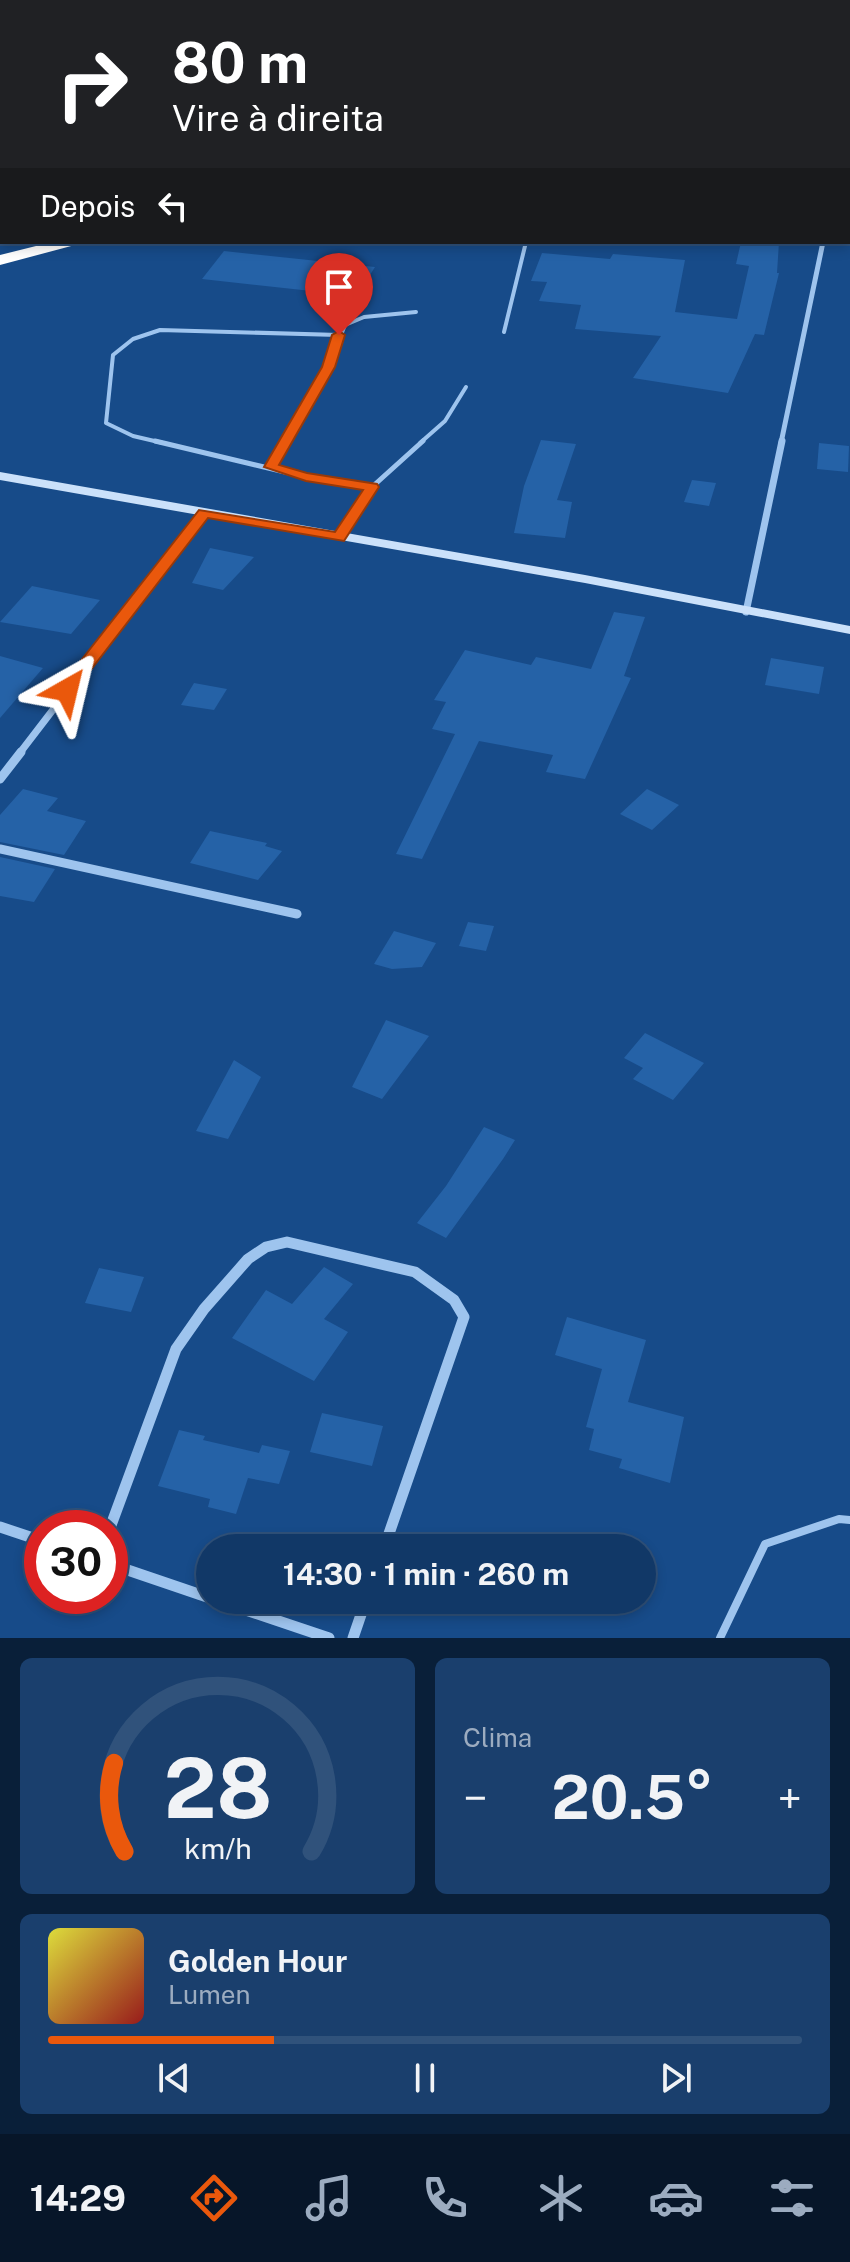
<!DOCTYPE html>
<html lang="pt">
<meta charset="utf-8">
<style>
body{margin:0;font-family:"Public Sans",sans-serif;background:#1a3f6d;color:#f1f3f6;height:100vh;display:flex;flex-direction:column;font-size:30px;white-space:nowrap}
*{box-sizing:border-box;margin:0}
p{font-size:26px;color:#9cacc0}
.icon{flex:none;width:44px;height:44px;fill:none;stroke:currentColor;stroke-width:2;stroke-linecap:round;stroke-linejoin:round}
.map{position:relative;height:1638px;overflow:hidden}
.panel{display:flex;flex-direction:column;gap:20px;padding:20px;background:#091f39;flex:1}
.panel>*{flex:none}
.hud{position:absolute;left:0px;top:0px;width:850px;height:244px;box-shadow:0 4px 12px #0003,0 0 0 2px #30527b;background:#202124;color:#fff;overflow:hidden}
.speed{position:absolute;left:24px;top:1510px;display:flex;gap:16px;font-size:40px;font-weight:700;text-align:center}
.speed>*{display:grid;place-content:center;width:104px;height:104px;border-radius:50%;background:#113867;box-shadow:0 4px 12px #0003,0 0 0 2px #30527b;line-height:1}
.speed .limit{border:12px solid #d22;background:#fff;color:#111}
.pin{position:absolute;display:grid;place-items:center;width:68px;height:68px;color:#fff;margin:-82px -34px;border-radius:50% 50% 50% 0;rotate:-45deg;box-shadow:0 0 8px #0007}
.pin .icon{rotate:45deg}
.me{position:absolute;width:88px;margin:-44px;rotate:37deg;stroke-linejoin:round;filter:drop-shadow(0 0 6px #0008)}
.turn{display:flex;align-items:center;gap:28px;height:168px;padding:0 40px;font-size:36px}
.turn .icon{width:104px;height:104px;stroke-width:2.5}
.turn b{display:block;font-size:56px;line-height:68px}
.then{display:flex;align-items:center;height:76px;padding:0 40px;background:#0003;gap:16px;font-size:30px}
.big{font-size:60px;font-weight:700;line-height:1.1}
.panel .card{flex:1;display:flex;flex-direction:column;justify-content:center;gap:12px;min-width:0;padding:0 28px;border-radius:12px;background:#1a3f6d}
.panel .dial{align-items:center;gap:0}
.dial svg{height:208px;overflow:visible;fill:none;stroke:#30527b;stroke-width:7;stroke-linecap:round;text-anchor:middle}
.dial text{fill:#f1f3f6;stroke:none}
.song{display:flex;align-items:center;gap:24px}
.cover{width:96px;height:96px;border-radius:12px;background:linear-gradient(135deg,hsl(60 70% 55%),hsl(0 70% 35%))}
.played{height:8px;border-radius:4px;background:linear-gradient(90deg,#ea580c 30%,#30527b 30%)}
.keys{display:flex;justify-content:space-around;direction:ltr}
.heat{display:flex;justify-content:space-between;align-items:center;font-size:44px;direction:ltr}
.panel .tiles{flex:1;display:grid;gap:20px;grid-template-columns:1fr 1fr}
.card:last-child{grid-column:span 2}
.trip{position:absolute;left:196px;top:1534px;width:460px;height:80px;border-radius:40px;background:#113867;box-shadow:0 4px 12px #0003,0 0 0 2px #30527b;font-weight:700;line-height:80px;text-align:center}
.tab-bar{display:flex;height:128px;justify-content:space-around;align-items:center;background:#071629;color:#9cacc0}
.tab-bar .icon{width:56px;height:56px}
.tab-bar .on{color:#ea580c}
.tab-bar b{font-size:36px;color:#f1f3f6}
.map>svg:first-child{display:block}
</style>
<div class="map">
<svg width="850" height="1638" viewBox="0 0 850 1638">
<rect width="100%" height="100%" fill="#174b89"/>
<g fill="#2562a7">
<path d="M741,242h38l-2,31h2l-15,62 -9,-1 -27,59 -95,-15 28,-42 -86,-7 6,-24 -42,-4 8,-19 -16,-1 11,-28 68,6 3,-5 72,6 -10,52 62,7 12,-53 -13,-2z"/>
<path d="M224,251l151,16 -18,29 -155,-17z"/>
<path d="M541,440l35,4 -19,56 15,2 -7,36 -51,-5 10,-47z"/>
<path d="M819,443l30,3 -1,26 -31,-3z"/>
<path d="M692,480l24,3 -7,23 -25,-4z"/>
<path d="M210,548l44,9 -31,33 -31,-7z"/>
<path d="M32,586l68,14 -29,34 -71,-12z"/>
<path d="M614,612l31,5 -21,59 7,2 -46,101 -39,-7 7,-17 -74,-14 -57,118 -26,-5 59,-120 -23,-5 14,-27 -12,-2 31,-50 66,15 5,-8 55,12z"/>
<path d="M0,656l43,12 -43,50z"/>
<path d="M771,658l53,9 -5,27 -54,-9z"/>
<path d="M194,683l33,6 -13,21 -33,-5z"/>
<path d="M23,789l35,9 -11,13 39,10 -22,34 -64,-13v-27z"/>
<path d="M647,789l32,16 -27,25 -32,-16z"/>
<path d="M210,831l57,12 -2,3 17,5 -24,29 -68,-17z"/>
<path d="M0,857l55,12 -21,33 -34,-6z"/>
<path d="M468,922l26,4 -8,25 -27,-5z"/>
<path d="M394,931l42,12 -14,24 -30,2 -18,-5z"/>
<path d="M386,1020l43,16 -47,63 -30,-12z"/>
<path d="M645,1033l59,30 -31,37 -40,-21 10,-11 -19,-10z"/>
<path d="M234,1060l27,17 -33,62 -32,-8z"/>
<path d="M484,1127l31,13 -12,19 -57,79 -29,-15 29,-37z"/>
<path d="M324,1267l29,17 -29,35 24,13 -34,49 -82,-43 34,-48 26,14z"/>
<path d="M99,1268l45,9 -13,35 -46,-9z"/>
<path d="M567,1317l79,23 -18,62 56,15 -14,66 -51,-15 3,-9 -33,-9 5,-21 -8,-2 16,-58 -47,-14z"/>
<path d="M322,1413l61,13 -11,40 -62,-14z"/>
<path d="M179,1430l26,6 -2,4 56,13 3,-8 28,6 -11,33 -31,-6 -12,36 -28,-7 2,-8 -52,-13z"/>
</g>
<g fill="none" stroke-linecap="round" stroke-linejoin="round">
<g stroke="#9ec4ee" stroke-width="4">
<path d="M504,332l22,-90"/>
<path d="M163,443l-30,-7 -27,-13 7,-68 20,-16 27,-9 179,5"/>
<path d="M285,443l43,-76 17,-42 19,-8 52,-5"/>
<path d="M420,443l25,-22 21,-34"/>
</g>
<g stroke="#9ec4ee" stroke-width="5">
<path d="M155,441l151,36 66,10"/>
<path d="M271,467l15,-26"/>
<path d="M339,538l33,-51 51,-46"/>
</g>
<path stroke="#9ec4ee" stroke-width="8" d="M720,1638l45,-94 74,-25 11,1"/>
<g stroke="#9ec4ee" stroke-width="5">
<path d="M843,242l7,1"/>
<path d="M781,443l42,-201"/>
</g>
<g stroke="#9ec4ee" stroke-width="7">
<path d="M746,612l36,-171"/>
<path d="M19,754l185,-241"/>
</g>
<g stroke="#9ec4ee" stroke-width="9">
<path d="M0,779l21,-27"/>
<path d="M0,849l297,65"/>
</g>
<g stroke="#9ec4ee" stroke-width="11">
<path d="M0,1527l42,14"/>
<path d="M110,1528l66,-179 28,-40 44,-50 18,-12 21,-5 128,30 39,28 10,17 -80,231"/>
<path d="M110,1564l100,34"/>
<path d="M216,1600l113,38"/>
<path d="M353,1638l13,-38"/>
</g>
<g fill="#cbe1fa" fill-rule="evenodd">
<path d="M2,191v6l-2,1v-6z"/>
<path d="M0,472l585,103 265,51v8l-265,-51 -585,-103z"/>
</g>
<g fill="#fff" fill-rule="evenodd">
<rect x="848" y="91" width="2" height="8"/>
<path d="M52,242h26l-3,3 -75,20v-10z"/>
</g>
</g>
<path fill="#ea580c" stroke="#983908" stroke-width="2" d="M339,331l6,4 -10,32 -56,98 28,8 70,11 2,3 -35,54 -136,-23 -135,175h-12l-2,-3 2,-4 138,-176 136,22 28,-42 -57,-9 -42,-14 58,-100 10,-32z"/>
</svg>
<div class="speed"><div class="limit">30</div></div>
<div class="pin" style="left:339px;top:335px;background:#d93025"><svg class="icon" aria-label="arrive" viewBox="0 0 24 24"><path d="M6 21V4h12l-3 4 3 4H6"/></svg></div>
<svg class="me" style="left:67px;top:690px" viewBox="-20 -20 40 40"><path d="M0-17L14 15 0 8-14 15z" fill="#ea580c" stroke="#fff" stroke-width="4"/></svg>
<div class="trip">14:30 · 1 min · 260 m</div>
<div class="hud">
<div class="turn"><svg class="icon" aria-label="right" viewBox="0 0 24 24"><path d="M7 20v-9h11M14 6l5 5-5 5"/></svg><div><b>80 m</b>Vire à direita</div></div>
<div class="then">Depois<svg class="icon" aria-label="left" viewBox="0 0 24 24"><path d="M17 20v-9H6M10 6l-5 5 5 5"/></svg></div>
</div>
</div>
<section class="panel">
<div class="tiles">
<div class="card dial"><svg viewBox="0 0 100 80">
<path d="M14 69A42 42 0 1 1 86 69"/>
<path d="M14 69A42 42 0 0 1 10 35" stroke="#ea580c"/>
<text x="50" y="56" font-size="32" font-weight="700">28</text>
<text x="50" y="72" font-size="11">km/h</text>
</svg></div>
<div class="card"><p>Clima</p>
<div class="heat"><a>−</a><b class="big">20.5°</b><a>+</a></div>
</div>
<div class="card">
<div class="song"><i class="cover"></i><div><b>Golden Hour</b><p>Lumen</p></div></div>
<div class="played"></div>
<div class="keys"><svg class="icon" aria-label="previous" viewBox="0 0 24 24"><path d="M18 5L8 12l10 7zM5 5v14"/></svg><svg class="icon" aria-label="pause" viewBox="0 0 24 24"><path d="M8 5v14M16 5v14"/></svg><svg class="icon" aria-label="next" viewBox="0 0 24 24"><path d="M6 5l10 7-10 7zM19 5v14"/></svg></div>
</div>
</div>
</section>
<nav class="tab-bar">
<b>14:29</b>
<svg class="icon on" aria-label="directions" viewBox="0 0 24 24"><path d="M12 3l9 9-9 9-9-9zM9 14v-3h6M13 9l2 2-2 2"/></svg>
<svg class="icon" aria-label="music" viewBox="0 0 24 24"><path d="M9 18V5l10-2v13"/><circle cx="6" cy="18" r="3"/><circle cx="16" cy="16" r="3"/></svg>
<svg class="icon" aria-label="phone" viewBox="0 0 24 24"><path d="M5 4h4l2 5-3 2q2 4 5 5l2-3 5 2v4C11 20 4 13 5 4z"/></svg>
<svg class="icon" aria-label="climate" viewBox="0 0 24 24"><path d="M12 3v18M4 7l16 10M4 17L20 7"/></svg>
<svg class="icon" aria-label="car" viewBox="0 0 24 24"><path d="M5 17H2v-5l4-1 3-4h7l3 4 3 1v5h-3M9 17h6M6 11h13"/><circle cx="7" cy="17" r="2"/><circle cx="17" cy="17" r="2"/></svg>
<svg class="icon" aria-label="filters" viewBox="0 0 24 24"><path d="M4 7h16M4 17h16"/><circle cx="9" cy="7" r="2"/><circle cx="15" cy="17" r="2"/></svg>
</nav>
